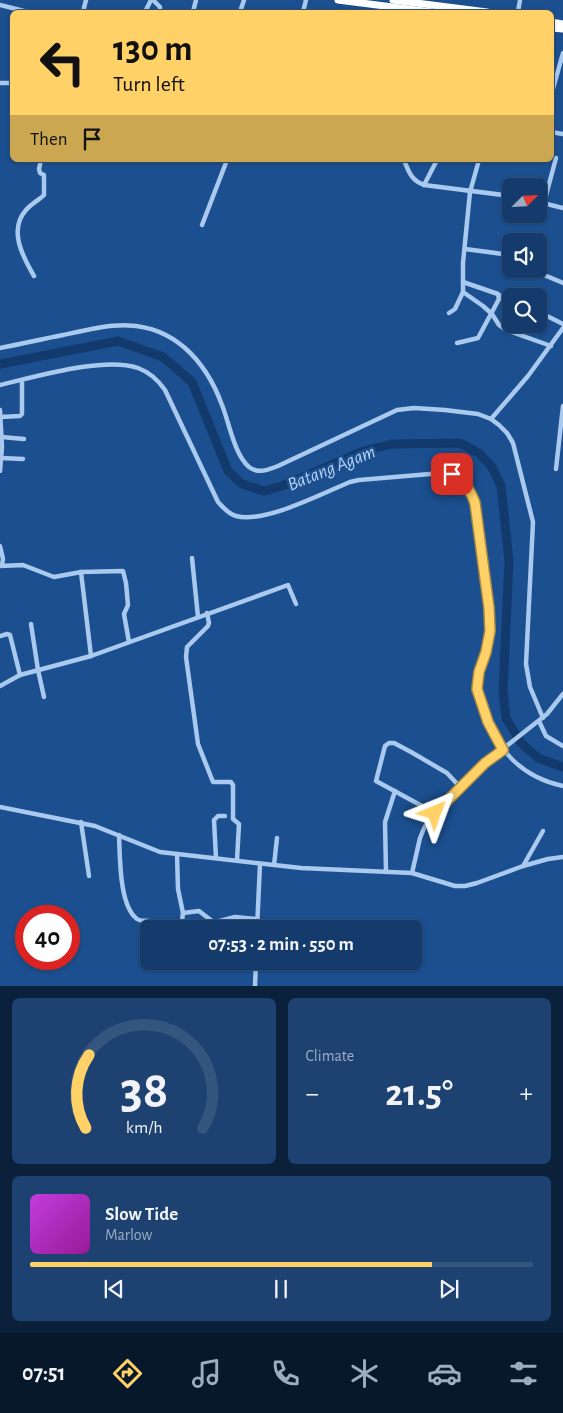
<!DOCTYPE html>
<meta charset="utf-8">
<style>
body{margin:0;font-family:"Alegreya Sans",sans-serif;background:#1d4271;color:#f1f3f6;height:100vh;display:flex;flex-direction:column;font-size:19px;white-space:nowrap}
*{box-sizing:border-box;margin:0}
p{font-size:16px;color:#9dadc1}
.icon{flex:none;width:28px;height:28px;fill:none;stroke:currentColor;stroke-width:2;stroke-linecap:round;stroke-linejoin:round}
.map{position:relative;height:986px;overflow:hidden}
.side{display:flex;flex-direction:column;gap:12px;padding:12px;background:#0b203b;flex:1}
.side>*{flex:none}
.hud{position:absolute;left:10px;top:10px;width:544px;height:152px;border-radius:8px;box-shadow:0 1px 4px #0004,0 0 0 1px #33557e;background:#ffd166;color:#111;overflow:hidden}
.needle{width:32px;rotate:66deg}
.controls{position:absolute;left:502px;top:178px;display:grid;gap:10px}
.controls a{display:grid;place-items:center;width:45px;height:45px;border-radius:8px;background:#143b6b;box-shadow:0 1px 4px #0004,0 0 0 1px #33557e;font-size:25px}
.speed{position:absolute;left:15px;top:905px;display:flex;gap:10px;font-size:25px;font-weight:700;text-align:center}
.speed>*{display:grid;place-content:center;width:65px;height:65px;border-radius:50%;background:#143b6b;box-shadow:0 1px 4px #0004,0 0 0 1px #33557e;line-height:1}
.speed .limit{border:8px solid #d22;background:#fff;color:#111}
.pin{position:absolute;display:grid;place-items:center;width:42px;height:42px;color:#fff;margin:-21px;border-radius:10px;box-shadow:0 2px 8px #0006}
.me{position:absolute;width:55px;margin:-28px;rotate:44deg;stroke-linejoin:round;filter:drop-shadow(0 0 4px #0008)}
.turn{display:flex;align-items:center;gap:18px;height:105px;padding:0 20px;font-size:22px}
.turn .icon{width:65px;height:65px;stroke-width:2.5}
.turn b{display:block;font-size:35px;line-height:42px}
.then{display:flex;align-items:center;height:48px;padding:0 20px;background:#0003;gap:10px;font-size:19px}
.big{font-size:38px;font-weight:700;line-height:1.1}
.side .tile{flex:1;display:flex;flex-direction:column;justify-content:center;gap:8px;min-width:0;padding:0 18px;border-radius:8px;background:#1d4271}
.side .dial{align-items:center;gap:0}
.dial svg{height:130px;overflow:visible;fill:none;stroke:#33557e;stroke-width:7;stroke-linecap:round;text-anchor:middle}
.dial text{fill:#f1f3f6;stroke:none}
.song{display:flex;align-items:center;gap:15px}
.cover{width:60px;height:60px;border-radius:8px;background:linear-gradient(135deg,hsl(290 70% 55%),hsl(300 70% 35%))}
.played{height:5px;border-radius:2px;background:linear-gradient(90deg,#ffd166 80%,#33557e 80%)}
.keys{display:flex;justify-content:space-around;direction:ltr}
.heat{display:flex;justify-content:space-between;align-items:center;font-size:28px;direction:ltr}
.side .tiles{flex:1;display:grid;gap:12px;grid-template-columns:1fr 1fr}
.tile:last-child{grid-column:span 2}
.trip{position:absolute;left:140px;top:920px;width:282px;height:50px;border-radius:8px;background:#143b6b;box-shadow:0 1px 4px #0004,0 0 0 1px #33557e;font-weight:700;line-height:50px;text-align:center}
.tab-bar{display:flex;height:80px;justify-content:space-around;align-items:center;background:#08182b;color:#9dadc1}
.tab-bar .icon{width:35px;height:35px}
.tab-bar .active{color:#ffd166}
.tab-bar b{font-size:22px;color:#f1f3f6}
.map>svg:first-child{display:block}
</style>
<div class="map">
<svg width="563" height="986" viewBox="0 0 563 986">
<rect width="100%" height="100%" fill="#1b4f8f"/>
<g fill="none" stroke-linecap="round" stroke-linejoin="round">
<path stroke="#123a6d" stroke-width="9" d="M0,364l118,-23 45,16 29,25 36,89 14,13 22,7 18,-5 82,-35 28,-7 68,-1 19,10 13,14 9,19 8,75 -6,130 3,27 15,25 17,15 25,9"/>
<g stroke="#a9c9ee" stroke-width="4.5">
<path d="M153,0l7,7v5"/>
<path d="M0,5l28,7"/>
<path d="M83,12l3,-12"/>
<path d="M145,12l6,-12"/>
<path d="M193,12l3,-12"/>
<path d="M240,12l4,-12"/>
<path d="M303,12l3,-12"/>
<path d="M518,12l2,-12"/>
<path d="M0,83h11"/>
<path d="M551,96l12,-43"/>
<path d="M551,132l12,2"/>
<path d="M404,160c5,12 7,20 20,25l87,11"/>
<path d="M424,185l13,-25"/>
<path d="M539,202l24,6"/>
<path d="M544,203l12,-45"/>
<path d="M202,225l25,-65"/>
<path d="M465,249l38,5 8,5"/>
<path d="M530,269l33,14"/>
<path d="M34,276c-11,-19 -26,-46 -8,-66 5,-6 13,-10 18,-15v-20l-4,-2 -1,-4 2,-9"/>
<path d="M463,292l20,14 9,8 7,11 7,5 45,16"/>
<path d="M499,296l8,-1 4,2"/>
<path d="M539,312l24,12"/>
<path d="M449,313l6,-4 8,-17v-29l7,-71 9,-32"/>
<path d="M457,343l21,-5 21,-39 -1,-5 -35,-12"/>
<path d="M0,348c21,-4 42,-9 63,-13 45,-10 84,-20 122,13 17,15 29,35 37,57 7,17 12,49 27,62 9,7 19,3 29,-1l119,-56 17,-2 31,2 33,4 13,5 8,6 8,8 6,10 20,79 -7,142 4,23 13,31"/>
<path d="M0,385c35,-8 104,-29 138,-17 11,4 20,12 27,22l53,112c5,5 10,12 18,14 28,8 87,-23 114,-34l9,-2 83,-7c18,3 27,14 33,30 5,35 12,70 14,105 1,15 0,28 -3,42 -3,13 -9,23 -9,37 0,7 4,15 6,21 13,41 37,69 80,78"/>
<path d="M0,410l2,37 -2,24"/>
<path d="M0,417l20,-1 2,-2v-34"/>
<path d="M491,419l37,-43 35,-48"/>
<path d="M2,437l22,2"/>
<path d="M1,458l22,1"/>
<path d="M556,469l7,-63"/>
<path d="M0,546l3,13 -1,6"/>
<path d="M192,558l6,59"/>
<path d="M0,566l23,-1 31,12 27,-5 42,-1 3,12 2,22 -4,9 5,28"/>
<path d="M81,572l10,84"/>
<path d="M207,613l2,10 -1,3 -21,21 -1,10 12,87 15,38h18l2,3v34l6,5 -2,36"/>
<path d="M31,624l7,46 6,27"/>
<path d="M0,636l7,-2 3,1 10,40"/>
<path d="M0,686l20,-11 71,-19 197,-71 8,19"/>
<path d="M539,721l7,15 17,10"/>
<path d="M0,807l95,19 65,26 141,16 111,5 43,13h10l12,-3 46,-17 25,-7 15,-2"/>
<path d="M435,813l-59,-32 9,-35 4,-3h5l17,9 36,21 13,14"/>
<path d="M81,822l8,54"/>
<path d="M119,835c1,21 0,71 18,84 4,3 8,1 12,2 3,2 6,5 9,8"/>
<path d="M177,854l1,35 5,24 -2,16"/>
<path d="M216,858l-2,-38 4,-4h7"/>
<path d="M274,865l3,-27"/>
<path d="M523,866l20,-35"/>
<path d="M386,872l-1,-50 10,-31"/>
<path d="M412,873l8,-35 5,-12 10,-13 50,-50 62,-49 16,-20"/>
<path d="M183,913l16,-2 13,10 4,1 19,-5 22,2"/>
<path d="M257,929l3,-65"/>
<path d="M255,986l1,-25"/>
</g>
<g stroke="#fff" stroke-width="7">
<path d="M338,0l94,12"/>
<path d="M393,0l94,12"/>
<path d="M551,22l12,2"/>
<path d="M551,28l12,1"/>
</g>
</g>
<g fill="none" stroke-linecap="round" stroke-linejoin="round">
<defs>
<path id="route" d="M435,813l50,-50 18,-13 -15,-28 -11,-33 2,-17 7,-20 4,-21 -1,-23 -14,-105c-5,-14 -11,-21 -23,-29"/>
</defs>
<use href="#route" stroke="#a68842" stroke-width="12"/>
<use href="#route" stroke="#ffd166" stroke-width="9"/>
</g>
<g text-anchor="middle" stroke-width="5" stroke-linejoin="round" paint-order="stroke">
<g font-size="19" font-style="italic" fill="#b5d3f5" stroke="#1b4f8f">
<text transform="translate(331 467) rotate(-22)" y="7">Batang Agam</text>
</g>
</g>
</svg>
<div class="controls">
<a><svg class="needle" viewBox="-14 -14 28 28"><path d="M0-13l5 13h-10z" fill="#e53935"/><path d="M0 13l5-13h-10z" fill="#9dadc1"/></svg></a>
<a><svg class="icon" aria-label="sound" viewBox="0 0 24 24"><path d="M4 9h4l5-4v14l-5-4H4zM17 9q2 3 0 6"/></svg></a>
<a><svg class="icon" aria-label="search" viewBox="0 0 24 24"><circle cx="10" cy="10" r="6"/><path d="M15 15l6 6"/></svg></a>
</div>
<div class="speed"><div class="limit">40</div></div>
<div class="pin" style="left:452px;top:474px;background:#d93025"><svg class="icon" aria-label="arrive" viewBox="0 0 24 24"><path d="M6 21V4h12l-3 4 3 4H6"/></svg></div>
<svg class="me" style="left:435px;top:813px" viewBox="-20 -20 40 40"><path d="M0-17L14 15 0 8-14 15z" fill="#ffd166" stroke="#fff" stroke-width="4"/></svg>
<div class="trip">07:53 · 2 min · 550 m</div>
<div class="hud">
<div class="turn"><svg class="icon" aria-label="left" viewBox="0 0 24 24"><path d="M17 20v-9H6M10 6l-5 5 5 5"/></svg><div><b>130 m</b>Turn left</div></div>
<div class="then">Then<svg class="icon" aria-label="arrive" viewBox="0 0 24 24"><path d="M6 21V4h12l-3 4 3 4H6"/></svg></div>
</div>
</div>
<section class="side">
<div class="tiles">
<div class="tile dial"><svg viewBox="0 0 100 80">
<path d="M14 69A42 42 0 1 1 86 69"/>
<path d="M14 69A42 42 0 0 1 16 24" stroke="#ffd166"/>
<text x="50" y="56" font-size="32" font-weight="700">38</text>
<text x="50" y="72" font-size="11">km/h</text>
</svg></div>
<div class="tile"><p>Climate</p>
<div class="heat"><a>−</a><b class="big">21.5°</b><a>+</a></div>
</div>
<div class="tile">
<div class="song"><i class="cover"></i><div><b>Slow Tide</b><p>Marlow</p></div></div>
<div class="played"></div>
<div class="keys"><svg class="icon" aria-label="previous" viewBox="0 0 24 24"><path d="M18 5L8 12l10 7zM5 5v14"/></svg><svg class="icon" aria-label="pause" viewBox="0 0 24 24"><path d="M8 5v14M16 5v14"/></svg><svg class="icon" aria-label="next" viewBox="0 0 24 24"><path d="M6 5l10 7-10 7zM19 5v14"/></svg></div>
</div>
</div>
</section>
<nav class="tab-bar">
<b>07:51</b>
<svg class="icon active" aria-label="directions" viewBox="0 0 24 24"><path d="M12 3l9 9-9 9-9-9zM9 14v-3h6M13 9l2 2-2 2"/></svg>
<svg class="icon" aria-label="music" viewBox="0 0 24 24"><path d="M9 18V5l10-2v13"/><circle cx="6" cy="18" r="3"/><circle cx="16" cy="16" r="3"/></svg>
<svg class="icon" aria-label="phone" viewBox="0 0 24 24"><path d="M5 4h4l2 5-3 2q2 4 5 5l2-3 5 2v4C11 20 4 13 5 4z"/></svg>
<svg class="icon" aria-label="climate" viewBox="0 0 24 24"><path d="M12 3v18M4 7l16 10M4 17L20 7"/></svg>
<svg class="icon" aria-label="car" viewBox="0 0 24 24"><path d="M5 17H2v-5l4-1 3-4h7l3 4 3 1v5h-3M9 17h6M6 11h13"/><circle cx="7" cy="17" r="2"/><circle cx="17" cy="17" r="2"/></svg>
<svg class="icon" aria-label="filters" viewBox="0 0 24 24"><path d="M4 7h16M4 17h16"/><circle cx="9" cy="7" r="2"/><circle cx="15" cy="17" r="2"/></svg>
</nav>
